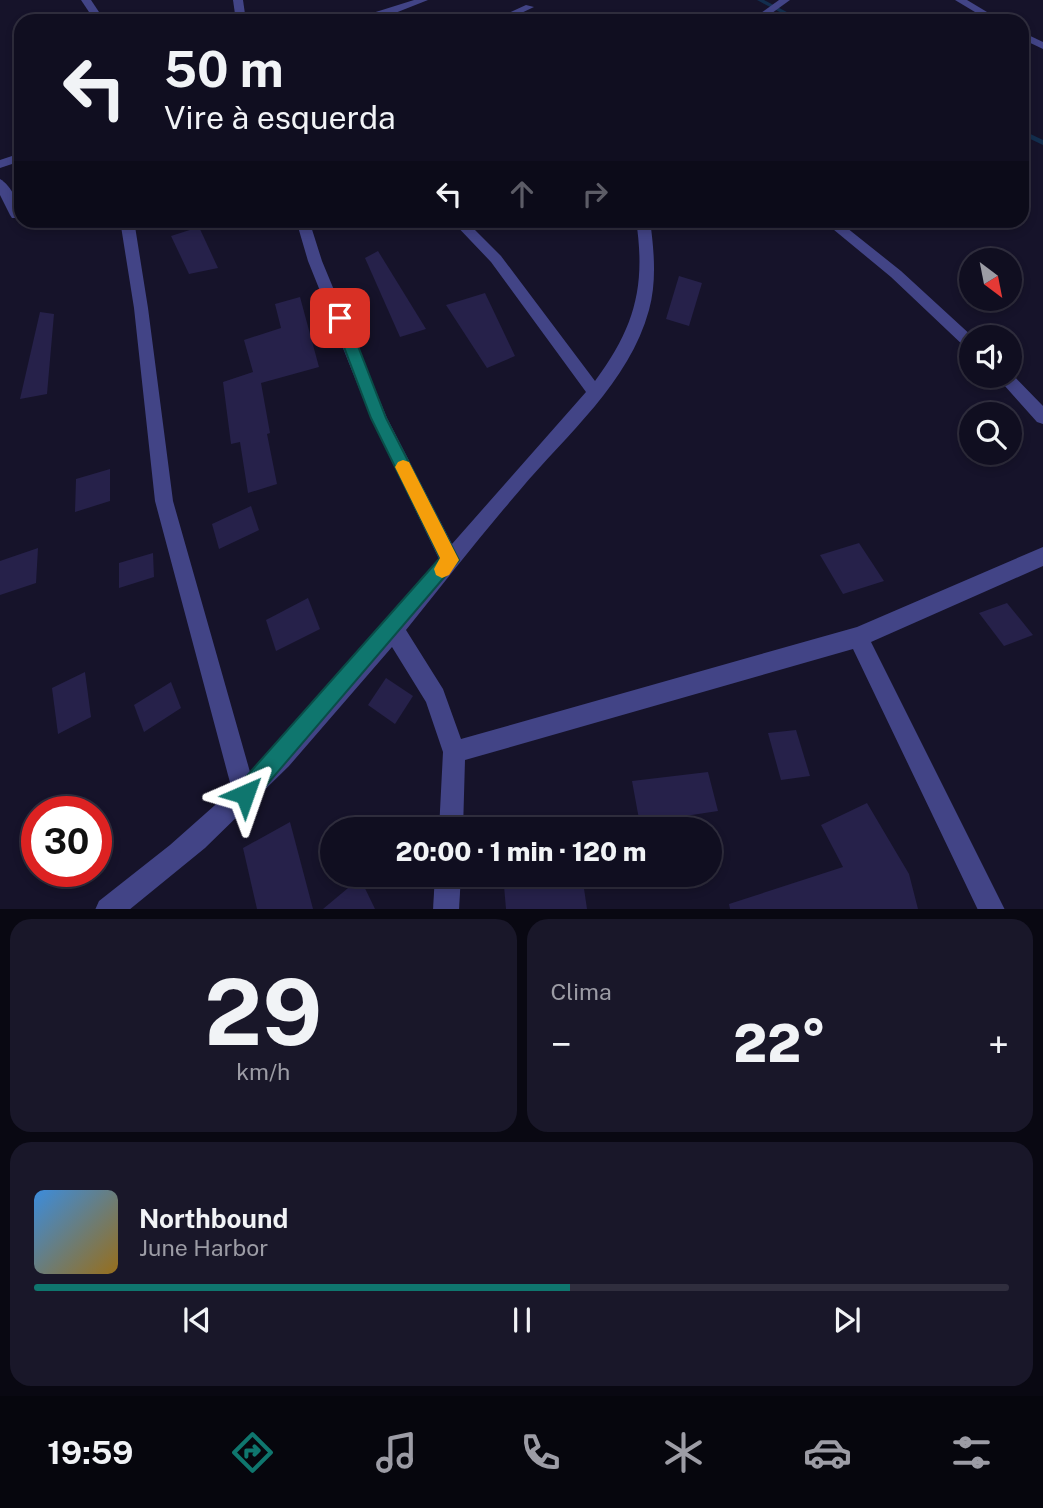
<!DOCTYPE html>
<html lang="pt">
<meta charset="utf-8">
<style>
body{margin:0;font-family:"Public Sans",sans-serif;background:#191729;color:#f1f3f6;height:100vh;display:flex;flex-direction:column;font-size:26px;white-space:nowrap}
*{box-sizing:border-box;margin:0}
p{font-size:23px;color:#9c9ca5}
.icon{flex:none;width:38px;height:38px;fill:none;stroke:currentColor;stroke-width:2;stroke-linecap:round;stroke-linejoin:round}
.map{position:relative;height:909px;overflow:hidden}
.side{display:flex;flex-direction:column;gap:10px;padding:10px;background:#090812;flex:1}
.side>*{flex:none}
.guide{position:absolute;left:14px;top:14px;width:1015px;height:214px;border-radius:21px;box-shadow:0 4px 10px #0003,0 0 0 2px #302e3e;background:#100e20;color:#f1f3f6;overflow:hidden}
.needle{width:46px;rotate:148deg}
.controls{position:absolute;left:959px;top:248px;display:grid;gap:14px}
.controls a{display:grid;place-items:center;width:63px;height:63px;border-radius:50%;background:#100e20;box-shadow:0 4px 10px #0003,0 0 0 2px #302e3e;font-size:35px}
.speed{position:absolute;left:21px;top:796px;display:flex;gap:14px;font-size:35px;font-weight:700;text-align:center}
.speed>*{display:grid;place-content:center;width:91px;height:91px;border-radius:50%;background:#100e20;box-shadow:0 4px 10px #0003,0 0 0 2px #302e3e;line-height:1}
.speed .limit{border:10px solid #d22;background:#fff;color:#111}
.pin{position:absolute;display:grid;place-items:center;width:60px;height:60px;color:#fff;margin:-30px;border-radius:14px;box-shadow:0 4px 10px #0006}
.me{position:absolute;width:77px;margin:-38px;rotate:43deg;stroke-linejoin:round;filter:drop-shadow(0 0 5px #0008)}
.turn{display:flex;align-items:center;gap:24px;height:147px;padding:0 35px;font-size:32px}
.turn .icon{width:91px;height:91px;stroke-width:2.5}
.turn b{display:block;font-size:49px;line-height:60px}
.lanes{display:flex;align-items:center;height:66px;padding:0 35px;background:#0003;justify-content:center;gap:35px;direction:ltr}
.lanes .off{opacity:.35}
.big{font-size:52px;font-weight:800;line-height:1.1}
.side .card{flex:1;display:flex;flex-direction:column;justify-content:center;gap:10px;min-width:0;padding:0 24px;border-radius:21px;background:#191729}
.side .dial{align-items:center;gap:0}
.dial b{font-size:91px;line-height:1}
.song{display:flex;align-items:center;gap:21px}
.cover{width:84px;height:84px;border-radius:10px;background:linear-gradient(135deg,hsl(210 70% 55%),hsl(40 70% 35%))}
.played{height:7px;border-radius:4px;background:linear-gradient(90deg,#0f766e 55%,#302e3e 55%)}
.keys{display:flex;justify-content:space-around;direction:ltr}
.heat{display:flex;justify-content:space-between;align-items:center;font-size:38px;direction:ltr}
.side .tiles{flex:1;display:grid;gap:10px;grid-template-columns:1fr 1fr}
.card:last-child{grid-column:span 2}
.trip{position:absolute;left:320px;top:817px;width:402px;height:70px;border-radius:35px;background:#100e20;box-shadow:0 4px 10px #0003,0 0 0 2px #302e3e;font-weight:800;line-height:70px;text-align:center}
.tab-bar{display:flex;height:112px;justify-content:space-around;align-items:center;background:#06060d;color:#9c9ca5}
.tab-bar .icon{width:49px;height:49px}
.tab-bar .on{color:#0f766e}
.tab-bar b{font-size:32px;color:#f1f3f6}
.map>svg:first-child{display:block}
</style>
<div class="map">
<svg width="1043" height="910" viewBox="0 0 1043 910">
<rect width="100%" height="100%" fill="#16132a"/>
<g fill="none" stroke-linecap="round" stroke-linejoin="round">
<g fill="#132e4e" fill-rule="evenodd">
<path d="M757,0h7l40,21h-7z"/>
<path d="M1022,130l21,10v5l-21,-10z"/>
</g>
</g>
<g fill="#26214a">
<path d="M199,227l19,41 -29,6 -18,-38z"/>
<path d="M378,251l48,78 -26,8 -35,-79z"/>
<path d="M679,276l23,7 -13,43 -23,-7z"/>
<path d="M485,293l30,63 -28,12 -41,-63z"/>
<path d="M300,297l19,70 -58,16 9,50 -3,1 10,50 -29,9 -8,-51 -9,2 -8,-62 30,-10 -9,-32 37,-12 -6,-24z"/>
<path d="M40,312l14,2 -7,80 -27,5z"/>
<path d="M110,469v32l-35,11 1,-33z"/>
<path d="M251,506l8,24 -40,19 -7,-25z"/>
<path d="M859,543l25,38 -41,13 -23,-39z"/>
<path d="M38,548l-2,35 -36,12v-34z"/>
<path d="M153,553l1,24 -35,11v-25z"/>
<path d="M308,598l12,31 -44,22 -10,-31z"/>
<path d="M1007,603l26,32 -29,11 -25,-33z"/>
<path d="M85,672l6,45 -33,17 -6,-46z"/>
<path d="M386,678l27,18 -18,28 -27,-19z"/>
<path d="M171,682l10,26 -37,24 -10,-27z"/>
<path d="M796,730l14,46 -29,4 -13,-47z"/>
<path d="M708,772l10,39 -33,5 3,14h-47l-9,-49z"/>
<path d="M867,803l42,71 9,35h-188l-1,-5 114,-37 -22,-42z"/>
<path d="M290,822l23,87h-56l-14,-61z"/>
<path d="M563,875h19l5,34h-81l-2,-23z"/>
<path d="M360,878l15,31h-52z"/>
</g>
<g fill="none" stroke-linecap="round" stroke-linejoin="round">
<g fill="#424486" fill-rule="evenodd">
<path d="M81,0h10l14,21h-10z"/>
<path d="M233,0h10l3,21h-10z"/>
<path d="M414,0h14l-43,17 -38,4z"/>
<path d="M779,0h11l-29,21h-11z"/>
<path d="M955,0h12l35,21h-12z"/>
<path d="M526,5l8,2 -30,14h-13z"/>
<path d="M1022,32l21,10v7l-21,-10z"/>
<path d="M21,153v8l-21,7v-8z"/>
<path d="M0,179c11,6 21,27 21,39h-9l-2,-3 -10,-20z"/>
<path d="M120,220h14l14,88 25,193 77,271 91,-98 98,-115 -68,-141 -63,-157 -12,-41h13l13,41 65,157 65,126 134,-152 -95,-130 -40,-42h14l36,36 94,125c40,-54 51,-95 41,-161h14c4,30 7,61 -1,90 -20,73 -82,124 -129,180 -39,45 -76,93 -114,140l37,59 18,50 396,-112 186,-80v19l-172,76 134,268h-27l-125,-261 -388,111 -2,70h-24l4,-78 -17,-50 -34,-55 -103,119 -84,82 -76,62h-34l4,-9 71,-56 62,-55 -77,-289 -21,-193z"/>
<path d="M822,220h15l64,51 73,67h-3v12l-5,-2 -75,-71z"/>
<path d="M1010,372l33,34v18l-6,-2 -41,-46h14z"/>
<path d="M435,875h26l-2,35h-26z"/>
</g>
</g>
<path fill="#0f766e" stroke="#0a4d48" stroke-width="2" d="M340,313l7,5 39,100 73,142 -207,242 -7,3 -8,-3 -3,-8 3,-7 203,-229 -69,-140 -38,-100z"/>
<path fill="#f59e0b" d="M403,460l6,2 50,98 -10,15 -7,3 -6,-3 -2,-6 6,-11 -45,-91 3,-5z"/>
</svg>
<div class="controls">
<a><svg class="needle" viewBox="-14 -14 28 28"><path d="M0-13l5 13h-10z" fill="#e53935"/><path d="M0 13l5-13h-10z" fill="#9c9ca5"/></svg></a>
<a><svg class="icon" aria-label="sound" viewBox="0 0 24 24"><path d="M4 9h4l5-4v14l-5-4H4zM17 9q2 3 0 6"/></svg></a>
<a><svg class="icon" aria-label="search" viewBox="0 0 24 24"><circle cx="10" cy="10" r="6"/><path d="M15 15l6 6"/></svg></a>
</div>
<div class="speed"><div class="limit">30</div></div>
<div class="pin" style="left:340px;top:318px;background:#d93025"><svg class="icon" aria-label="arrive" viewBox="0 0 24 24"><path d="M6 21V4h12l-3 4 3 4H6"/></svg></div>
<svg class="me" style="left:245px;top:794px" viewBox="-20 -20 40 40"><path d="M0-17L14 15 0 8-14 15z" fill="#0f766e" stroke="#fff" stroke-width="4"/></svg>
<div class="trip">20:00 · 1 min · 120 m</div>
<div class="guide">
<div class="turn"><svg class="icon" aria-label="left" viewBox="0 0 24 24"><path d="M17 20v-9H6M10 6l-5 5 5 5"/></svg><div><b>50 m</b>Vire à esquerda</div></div>
<div class="lanes"><svg class="icon" aria-label="left" viewBox="0 0 24 24"><path d="M17 20v-9H6M10 6l-5 5 5 5"/></svg><svg class="icon off" aria-label="ahead" viewBox="0 0 24 24"><path d="M12 20V5M6 11l6-6 6 6"/></svg><svg class="icon off" aria-label="right" viewBox="0 0 24 24"><path d="M7 20v-9h11M14 6l5 5-5 5"/></svg></div>
</div>
</div>
<section class="side">
<div class="tiles">
<div class="card dial"><b>29</b><p>km/h</p></div>
<div class="card"><p>Clima</p>
<div class="heat"><a>−</a><b class="big">22°</b><a>+</a></div>
</div>
<div class="card">
<div class="song"><i class="cover"></i><div><b>Northbound</b><p>June Harbor</p></div></div>
<div class="played"></div>
<div class="keys"><svg class="icon" aria-label="previous" viewBox="0 0 24 24"><path d="M18 5L8 12l10 7zM5 5v14"/></svg><svg class="icon" aria-label="pause" viewBox="0 0 24 24"><path d="M8 5v14M16 5v14"/></svg><svg class="icon" aria-label="next" viewBox="0 0 24 24"><path d="M6 5l10 7-10 7zM19 5v14"/></svg></div>
</div>
</div>
</section>
<nav class="tab-bar">
<b>19:59</b>
<svg class="icon on" aria-label="directions" viewBox="0 0 24 24"><path d="M12 3l9 9-9 9-9-9zM9 14v-3h6M13 9l2 2-2 2"/></svg>
<svg class="icon" aria-label="music" viewBox="0 0 24 24"><path d="M9 18V5l10-2v13"/><circle cx="6" cy="18" r="3"/><circle cx="16" cy="16" r="3"/></svg>
<svg class="icon" aria-label="phone" viewBox="0 0 24 24"><path d="M5 4h4l2 5-3 2q2 4 5 5l2-3 5 2v4C11 20 4 13 5 4z"/></svg>
<svg class="icon" aria-label="climate" viewBox="0 0 24 24"><path d="M12 3v18M4 7l16 10M4 17L20 7"/></svg>
<svg class="icon" aria-label="car" viewBox="0 0 24 24"><path d="M5 17H2v-5l4-1 3-4h7l3 4 3 1v5h-3M9 17h6M6 11h13"/><circle cx="7" cy="17" r="2"/><circle cx="17" cy="17" r="2"/></svg>
<svg class="icon" aria-label="filters" viewBox="0 0 24 24"><path d="M4 7h16M4 17h16"/><circle cx="9" cy="7" r="2"/><circle cx="15" cy="17" r="2"/></svg>
</nav>
